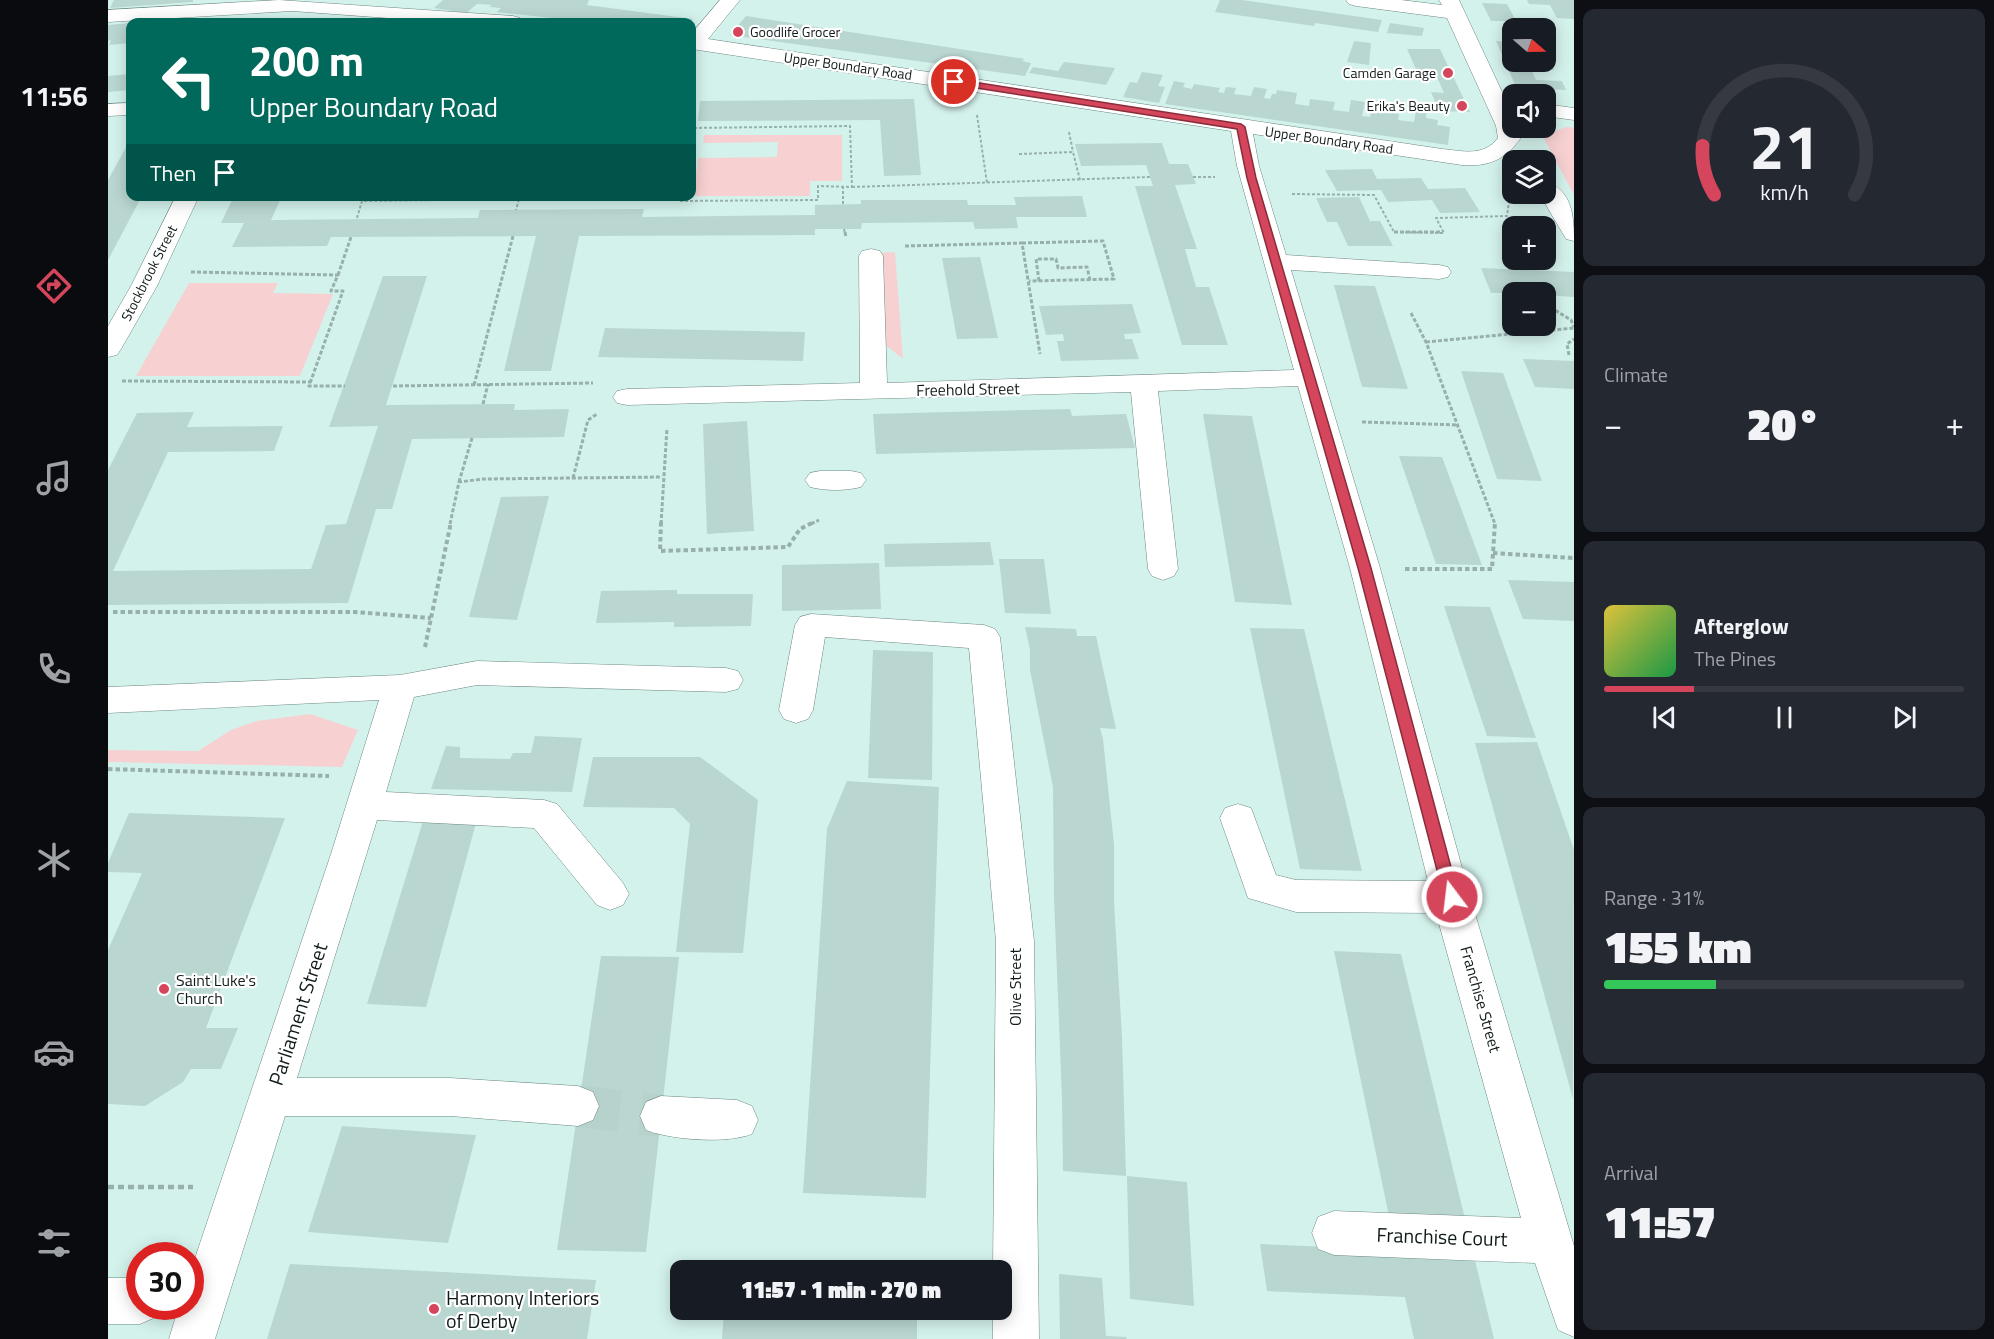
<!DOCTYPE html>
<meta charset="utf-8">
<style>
body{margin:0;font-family:"Titillium Web",sans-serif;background:#242831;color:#f1f3f6;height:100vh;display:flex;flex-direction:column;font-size:22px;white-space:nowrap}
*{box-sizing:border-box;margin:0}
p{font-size:20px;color:#9ea1a6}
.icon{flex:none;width:33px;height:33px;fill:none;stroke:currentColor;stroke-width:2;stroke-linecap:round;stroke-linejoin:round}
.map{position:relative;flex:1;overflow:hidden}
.details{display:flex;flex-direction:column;gap:9px;padding:9px;background:#0d0f14;width:420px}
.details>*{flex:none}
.hud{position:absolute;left:18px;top:18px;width:570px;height:183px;border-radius:12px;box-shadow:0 3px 15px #0003;background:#00695c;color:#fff;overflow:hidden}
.needle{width:39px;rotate:110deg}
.buttons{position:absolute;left:1394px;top:18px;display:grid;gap:12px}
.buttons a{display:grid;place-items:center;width:54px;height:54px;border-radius:12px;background:#171b24;box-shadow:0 3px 15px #0003;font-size:30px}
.speed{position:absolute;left:18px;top:1242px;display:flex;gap:12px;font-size:30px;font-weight:700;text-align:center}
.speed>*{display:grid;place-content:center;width:78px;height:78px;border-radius:50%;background:#171b24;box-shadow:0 3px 15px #0003;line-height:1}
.speed .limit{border:9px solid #d22;background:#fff;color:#111}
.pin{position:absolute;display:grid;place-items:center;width:51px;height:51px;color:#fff;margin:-26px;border:3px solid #fff;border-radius:50%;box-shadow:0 2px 6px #0007}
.me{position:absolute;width:66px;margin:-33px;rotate:345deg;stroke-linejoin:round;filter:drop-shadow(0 0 4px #0008)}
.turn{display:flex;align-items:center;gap:21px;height:126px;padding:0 24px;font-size:27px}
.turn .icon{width:78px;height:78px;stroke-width:2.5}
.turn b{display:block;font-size:42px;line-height:51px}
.then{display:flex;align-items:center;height:57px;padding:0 24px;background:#0003;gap:12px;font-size:22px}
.big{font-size:45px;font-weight:800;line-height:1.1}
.details .card{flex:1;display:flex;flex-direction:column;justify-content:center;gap:9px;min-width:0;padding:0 21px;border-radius:12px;background:#242831}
.details .dial{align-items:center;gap:0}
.dial svg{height:156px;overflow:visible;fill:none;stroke:#363941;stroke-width:7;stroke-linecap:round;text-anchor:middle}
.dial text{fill:#f1f3f6;stroke:none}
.song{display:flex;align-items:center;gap:18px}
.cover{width:72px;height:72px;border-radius:9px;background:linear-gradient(135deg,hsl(50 70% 55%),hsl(140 70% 35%))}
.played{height:6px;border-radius:3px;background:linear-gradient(90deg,#d5455b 25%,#363941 25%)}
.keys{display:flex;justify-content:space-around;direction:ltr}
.heat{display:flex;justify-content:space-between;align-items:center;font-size:33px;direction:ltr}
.charge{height:9px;border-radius:4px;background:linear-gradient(90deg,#34c759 31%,#363941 0)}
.trip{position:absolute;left:562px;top:1260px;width:342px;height:60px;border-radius:12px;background:#171b24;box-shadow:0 3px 15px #0003;font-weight:800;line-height:60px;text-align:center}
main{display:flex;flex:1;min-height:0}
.tabs{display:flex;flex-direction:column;width:108px;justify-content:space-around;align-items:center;background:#090b0e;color:#9ea1a6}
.tabs .icon{width:42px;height:42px}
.tabs .on{color:#d5455b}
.tabs b{font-size:27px;color:#f1f3f6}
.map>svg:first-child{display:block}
</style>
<main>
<nav class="tabs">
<b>11:56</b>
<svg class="icon on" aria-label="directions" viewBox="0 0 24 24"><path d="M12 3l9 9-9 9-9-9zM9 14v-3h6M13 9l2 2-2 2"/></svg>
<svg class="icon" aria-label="music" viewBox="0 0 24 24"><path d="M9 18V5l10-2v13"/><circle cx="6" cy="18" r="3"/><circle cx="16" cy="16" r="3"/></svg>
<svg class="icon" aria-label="phone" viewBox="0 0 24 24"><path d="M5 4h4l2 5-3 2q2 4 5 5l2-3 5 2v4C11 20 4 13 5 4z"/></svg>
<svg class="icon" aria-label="climate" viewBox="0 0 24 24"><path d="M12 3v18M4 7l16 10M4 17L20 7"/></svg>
<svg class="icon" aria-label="car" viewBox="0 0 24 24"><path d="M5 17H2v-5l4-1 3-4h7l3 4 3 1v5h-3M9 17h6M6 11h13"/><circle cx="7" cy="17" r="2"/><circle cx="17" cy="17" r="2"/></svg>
<svg class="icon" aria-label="filters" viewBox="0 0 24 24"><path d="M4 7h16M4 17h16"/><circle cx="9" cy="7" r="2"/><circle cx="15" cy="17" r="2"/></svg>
</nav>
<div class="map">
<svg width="1466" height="1339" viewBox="0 0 1466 1339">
<rect width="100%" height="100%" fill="#d4f2ec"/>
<g fill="#f7d1d2">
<path d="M1459,127l7,1v67l-32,-60z"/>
<path d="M596,135h138v46h-32v15h-116l4,-38 79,-1 1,-15 -75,1z"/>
<path d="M787,252l8,107 -20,-16 -4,-90z"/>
<path d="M81,283h89l-5,10 60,1 -33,82h-164z"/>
<path d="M202,714l48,16 -16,37 -234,-5v-12l90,1 33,-21 26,-9z"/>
</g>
<g fill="#b9d6d0">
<path d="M6,0h79v2l-83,6z"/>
<path d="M335,0h146l-2,5 106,14 -2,3h-102l-92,-10 4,-4 -12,-1 3,-2 -15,-1 -11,9 -32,-5z"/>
<path d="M1112,0h22l140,20 -4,12 -63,-9 -1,3 -99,-14z"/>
<path d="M1419,0h47v19l-17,-1 -7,-13 -21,-1z"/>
<path d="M1374,3l25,1 9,17h-25z"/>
<path d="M638,16l279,43 -3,2 9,2 -6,13 -295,-41z"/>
<path d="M22,23v20l-21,2 2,-5 -3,1v-16z"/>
<path d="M1282,23l34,5 -2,8 -35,-3z"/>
<path d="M1246,41l17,2 -2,22 -22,-3z"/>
<path d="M1388,41l16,1v20h33v-9l9,17 -23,-1 5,11 26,1 4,9 -50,-3z"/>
<path d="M1299,49h33l30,63 -31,-1 -8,-19 13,1 -7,-16 -18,-1z"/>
<path d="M956,62l51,6 -9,17 -77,-12 4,-6 25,4z"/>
<path d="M1034,72l21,3 -5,11 7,1 -6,16 -36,-6 7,-15 7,1z"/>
<path d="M22,74v16l-22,2v-16z"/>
<path d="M1066,81l11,2 -2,4 5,1 4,1 2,-5 26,4 -2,4 6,1 2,-6 10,1 -2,6 17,2 3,-9 13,2 -3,9 6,1 2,-5h4l1,-4 20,3 -2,11 14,2 1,-7 25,3 -2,8 16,2 2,-12 14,2 -3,14 8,1 2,-7 9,2 1,-4 6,1v4l11,1 -1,6 16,2 3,-17 10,1 -1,12 12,2 -1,5 13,2 -2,18 -283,-41z"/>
<path d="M806,99l7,76 -37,1 -4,-56 -182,1 2,-20z"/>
<path d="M22,140v56h12l-34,64v-80z"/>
<path d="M1054,143l7,21h19l8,20 -21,1 22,64h-12l11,38h13l19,58h-46l-47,-159h18l-7,-21 -65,1 -6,-22z"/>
<path d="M1264,169l5,10 44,-1 7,11 37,-1 15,24 -40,1 -8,-13 -44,2 -7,-12 -44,1 -12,-21z"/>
<path d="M126,196h48l-11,24 207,-2 2,-8 164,-1 -2,8 173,-2v-10l46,-1v-4h106l1,5h48l-2,-8 68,-1 5,21h-71l2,11 -43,1 -2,-7 -111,1 -1,6h-46v6l-236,1 -28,135h-47l32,-135 -205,1 -4,9 -95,1 12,-24h-23z"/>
<path d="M1251,197l11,24h10l13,25h-45l-11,-24h-10l-11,-24z"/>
<path d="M872,257l18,81 -41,1 -15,-81z"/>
<path d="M1373,268l93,4v25l-29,-2v-3l-54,1z"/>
<path d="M275,276h44l-41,129 129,-1 -1,6 55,-1 -5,28 -152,2 -20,70h-16l-28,94 -240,2v-135l29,-57 57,-1 -7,15 96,-1 -9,25 -106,1 -55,119 198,-2 15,-44 20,-1 32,-98 -49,1z"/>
<path d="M1226,285l41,1 33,103 -46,-2z"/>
<path d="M1024,304l9,29 -17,1 1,5h7l7,20 -78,2 -4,-20h7l-1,-7 -17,1 -7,-29z"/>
<path d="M497,328l200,4 -2,29 -205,-4z"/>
<path d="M1415,359l51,2v28l-39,-2z"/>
<path d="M1353,371l42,2 39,108 -45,-2z"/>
<path d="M962,409l2,7 54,-2 9,34 -259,6 -3,-40z"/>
<path d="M1095,414l49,2 40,189 -57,-3z"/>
<path d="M639,421l7,110 -47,3 -4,-110z"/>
<path d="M1291,456l43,1 40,108 -46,-1z"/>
<path d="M441,496l-32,124 -48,-3 32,-120z"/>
<path d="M882,542l4,23 -109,2 -1,-23z"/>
<path d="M891,559h45l7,55 -46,-1z"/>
<path d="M771,563l2,46 -99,2v-46z"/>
<path d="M1400,580l66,2v39l-51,-2z"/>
<path d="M569,590v4h76l-2,32 -77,1v-5l-78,1 5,-32z"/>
<path d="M1336,606l46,1 46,131 -49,-2z"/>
<path d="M917,627l51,2 1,7h19l20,93 -16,-1 3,11 11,106v57l8,135 4,139 -63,-5 -1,-73 -8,-201 -1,-110 -23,-117v-21z"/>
<path d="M1142,628l54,1 58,242 -62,-2z"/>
<path d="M765,650l60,2 -1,128 -64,-2z"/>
<path d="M427,736l47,2 -10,54 -141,-3 15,-43 14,1v11l50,1 3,-6h18z"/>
<path d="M1429,742l37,108 -1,249 -98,-356z"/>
<path d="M485,757h107l58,43 -15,153 -67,-1 14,-128 -16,-16 -91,-1z"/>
<path d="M739,781l92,6 -13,411 -123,-5 24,-364z"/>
<path d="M21,813l156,5 -79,210h32l-17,41h-30l-8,13 -38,24 -37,-2v-154l34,-77 -34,-1v-9z"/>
<path d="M315,821l53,2 -50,184 -59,-3z"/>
<path d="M1226,951l67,3 93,385h-80l-9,-42 -138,-6 -7,-47 136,6z"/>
<path d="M493,956l78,1 -33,295 -89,-2z"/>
<path d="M234,1126l134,9 -28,108 -140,-11z"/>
<path d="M1019,1176l60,6 7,124 -64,-7z"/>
<path d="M182,1264l306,16 -9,59h-320z"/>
<path d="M951,1274l43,4 4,58 21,1 -1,2h-66z"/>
<path d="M616,1310h193v29h-195z"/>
</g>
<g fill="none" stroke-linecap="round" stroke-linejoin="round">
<path stroke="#b7d2cc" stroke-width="42" stroke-dasharray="42 21" stroke-linecap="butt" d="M470,1106l83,10"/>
<defs>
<g id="minor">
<path d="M171,0l234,16 7,2 3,4h-80l-151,-11 -184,11v-12z"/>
<path d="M612,0h20l-32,39 734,110c22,2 41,8 56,-11l-2,-12 -49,-108 -91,-12 -7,-2 -3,-4h55l41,5 -3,-5h20l53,113v15h6l2,11c-15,21 -32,28 -58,26l-209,-31 6,32 27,89 153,10 9,2 3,5 -3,5 -9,2 -148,-9 89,298 90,329 104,349v91l-16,-7 -23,-67 -201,-8 -16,-6 -6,-16 6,-16 16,-6 187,7 -85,-305 -140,-1 -48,-14 -28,-80 5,-10 13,-4 13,4 25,67 20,5 132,1 -78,-313 -52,-182 -140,5 20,178 -4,7 -11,4 -11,-4 -4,-7 -17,-177 -504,13 -10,-2 -4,-6 4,-6 10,-2 233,-6 -1,-127 3,-5 9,-2 9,2 3,5 4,127 407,-13 -57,-204 -6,-35 -539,-82v-16z"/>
<path d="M22,103v12l-22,1v-12z"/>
<path d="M1437,104l29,4v12l-29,-4z"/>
<path d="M1437,182c28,7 29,36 29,59l-8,-2 -23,-39 -6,-6h8z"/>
<path d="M68,196h23l-42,90 -36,63 -4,6 -9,2v-31l23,-40z"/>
<path d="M712,471h31l10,2 5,7 -5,7c-16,4 -35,4 -51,0l-5,-7 5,-7z"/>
<path d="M703,614l173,11 11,4 5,8 34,304 5,398h-46v-29h9v-40h-9l3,-329 -27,-293 -144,-11 -12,73 -5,9 -12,4 -12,-4 -5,-9 16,-85 5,-8z"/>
<path d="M369,661l249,7 12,3 5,9 -5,9 -12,3 -249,-7 -63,12 -28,95 158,8 13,4 66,79 6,11 -6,11 -13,5 -13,-5 -63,-77 -157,-8 -80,258h153l128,8 15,6 6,14 -6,14 -15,6 -128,-10h-165l-70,223h-46l10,-33h11v-33l141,-419 48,-154 -271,13v-26l292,-12z"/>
<path d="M553,1096l76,4 15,6 6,14 -6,14c-26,10 -80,6 -106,-4l-6,-14 6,-14z"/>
<path d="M0,1278h32v28h21l-5,11 -16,7h-32z"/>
</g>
</defs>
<use href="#minor" stroke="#6c8781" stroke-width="1"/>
<g stroke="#98b0ab" stroke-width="2" stroke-dasharray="3 2" stroke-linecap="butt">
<path d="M869,115l10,68"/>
<path d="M961,132l4,20"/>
<path d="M911,154l54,-2 7,28"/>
<path d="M1085,177h22"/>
<path d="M735,186v19"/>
<path d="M744,187l298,-10"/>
<path d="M1184,194l82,1 20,37 50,1 -8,-15 71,-2 5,-36"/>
<path d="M412,196l-1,3 143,-3"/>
<path d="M572,196v5l138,-1v-14l34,1 -2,-61 -158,2"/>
<path d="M249,218l5,-17 157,-2 -3,11"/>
<path d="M736,229l1,4"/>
</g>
<g stroke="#98b0ab" stroke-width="3" stroke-dasharray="4 2" stroke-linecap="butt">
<path d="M737,232l1,5"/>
<path d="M1286,232h49"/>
<path d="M914,243l81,-2 11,38 -85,2"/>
<path d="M797,246l117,-3 18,111"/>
<path d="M83,272l147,3 -7,16h12l-34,95h36"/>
<path d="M230,275l13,-38"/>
<path d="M931,281l-3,-22h20l2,9 29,-1 3,13"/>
<path d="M1437,304l26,16 3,7"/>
<path d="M1303,313l15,29 69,182"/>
<path d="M1318,342l148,-14"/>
<path d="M1461,355l-2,-11 7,-5"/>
<path d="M14,381l189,1"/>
<path d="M366,385l39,-149"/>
<path d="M285,386l200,-3"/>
<path d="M375,404l5,-20"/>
<path d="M1254,422l97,3"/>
<path d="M465,478l15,-58 9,-6"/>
<path d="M351,482l13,-44"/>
<path d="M342,524l9,-42 24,-3 179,-2"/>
<path d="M553,524l6,-96"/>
<path d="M703,524l8,-4"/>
</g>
<g stroke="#98b0ab" stroke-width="4" stroke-dasharray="4.5 3" stroke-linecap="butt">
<path d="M553,522l-1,29 128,-4 12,-18 14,-7"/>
<path d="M1385,553l81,5"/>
<path d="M1297,569h87l3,-47"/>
<path d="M5,612h242l76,6"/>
<path d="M317,647l26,-125"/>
<path d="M0,769l221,7"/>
</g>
<path stroke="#98b0ab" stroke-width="4.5" stroke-dasharray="6 4" stroke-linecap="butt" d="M0,1187h85"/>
<use href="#minor" fill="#fff" fill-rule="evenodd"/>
</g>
<path fill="#d5455b" stroke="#8a2d3b" stroke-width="1.5" d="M846,79l287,45 4,3 11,51 115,390 88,329 -2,4 -5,2 -6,-2 -2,-4 -86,-329 -111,-390 -10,-49 -286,-45v-4z"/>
<g fill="#d5455b" stroke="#fff" stroke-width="2">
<circle cx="630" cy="32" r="6"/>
<circle cx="1340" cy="73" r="6"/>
<circle cx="1354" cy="106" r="6"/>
<circle cx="56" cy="989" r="6"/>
<circle cx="326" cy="1309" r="6"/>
</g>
<g text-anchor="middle" stroke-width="4.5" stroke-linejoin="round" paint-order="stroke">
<g font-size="14" fill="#111c1a" stroke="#fff" text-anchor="end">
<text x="642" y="37" text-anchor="start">Goodlife Grocer</text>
<text x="1328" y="78">Camden Garage</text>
<text x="1342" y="111">Erika's Beauty</text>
</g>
<g font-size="14" fill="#111c1a" stroke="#fff">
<text transform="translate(740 66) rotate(8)" y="5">Upper Boundary Road</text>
<text transform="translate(1221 140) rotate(8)" y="5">Upper Boundary Road</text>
<text transform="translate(41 273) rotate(-63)" y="5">Stockbrook Street</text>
</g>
<g font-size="16" fill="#111c1a" stroke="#fff">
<text transform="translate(860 389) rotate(-1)" y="6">Freehold Street</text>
<text transform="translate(907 987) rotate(-90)" y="6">Olive Street</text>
<text transform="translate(1373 999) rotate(74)" y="6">Franchise Street</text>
</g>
<g font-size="16" fill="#111c1a" stroke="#fff" text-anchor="start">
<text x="68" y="986">Saint Luke's<tspan x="68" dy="18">Church</tspan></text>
</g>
<g font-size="20" fill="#111c1a" stroke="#fff">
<text transform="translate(190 1014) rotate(-72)" y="7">Parliament Street</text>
<text transform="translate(1334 1237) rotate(2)" y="7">Franchise Court</text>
</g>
<g font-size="20" fill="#111c1a" stroke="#fff" text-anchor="start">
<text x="338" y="1305">Harmony Interiors<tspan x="338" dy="23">of Derby</tspan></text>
</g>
</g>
</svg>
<div class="buttons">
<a><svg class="needle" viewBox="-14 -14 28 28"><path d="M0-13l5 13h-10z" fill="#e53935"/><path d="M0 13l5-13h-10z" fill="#9ea1a6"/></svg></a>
<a><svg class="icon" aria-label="sound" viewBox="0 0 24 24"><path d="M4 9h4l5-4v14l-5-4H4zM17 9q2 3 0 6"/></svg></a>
<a><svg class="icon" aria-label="layers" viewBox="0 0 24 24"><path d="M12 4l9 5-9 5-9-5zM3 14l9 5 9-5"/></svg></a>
<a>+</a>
<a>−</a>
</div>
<div class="speed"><div class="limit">30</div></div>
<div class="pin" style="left:846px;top:82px;background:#d93025"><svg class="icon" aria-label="arrive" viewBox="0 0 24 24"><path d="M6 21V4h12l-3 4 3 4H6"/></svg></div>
<svg class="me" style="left:1344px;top:897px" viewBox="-20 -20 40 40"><circle r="17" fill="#d5455b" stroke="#fff" stroke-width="3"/><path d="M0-11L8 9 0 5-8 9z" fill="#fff"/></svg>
<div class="trip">11:57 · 1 min · 270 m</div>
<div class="hud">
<div class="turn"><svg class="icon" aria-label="left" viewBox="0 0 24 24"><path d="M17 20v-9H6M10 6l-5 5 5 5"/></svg><div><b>200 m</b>Upper Boundary Road</div></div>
<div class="then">Then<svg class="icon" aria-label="arrive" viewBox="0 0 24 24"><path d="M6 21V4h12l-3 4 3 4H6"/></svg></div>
</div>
</div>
<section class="details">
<div class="card dial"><svg viewBox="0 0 100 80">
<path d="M14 69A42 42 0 1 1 86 69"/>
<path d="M14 69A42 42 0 0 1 8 44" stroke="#d5455b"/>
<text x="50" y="56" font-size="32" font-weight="700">21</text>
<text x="50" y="72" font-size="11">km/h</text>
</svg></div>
<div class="card"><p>Climate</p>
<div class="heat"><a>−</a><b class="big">20°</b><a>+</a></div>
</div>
<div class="card">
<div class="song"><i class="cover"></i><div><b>Afterglow</b><p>The Pines</p></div></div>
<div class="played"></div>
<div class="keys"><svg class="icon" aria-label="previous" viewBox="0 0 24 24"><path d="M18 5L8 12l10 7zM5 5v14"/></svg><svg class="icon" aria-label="pause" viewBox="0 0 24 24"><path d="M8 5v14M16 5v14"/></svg><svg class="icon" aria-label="next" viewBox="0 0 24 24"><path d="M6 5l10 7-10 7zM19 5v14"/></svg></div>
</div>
<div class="card"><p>Range · 31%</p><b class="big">155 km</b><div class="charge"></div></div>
<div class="card"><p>Arrival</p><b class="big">11:57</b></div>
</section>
</main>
